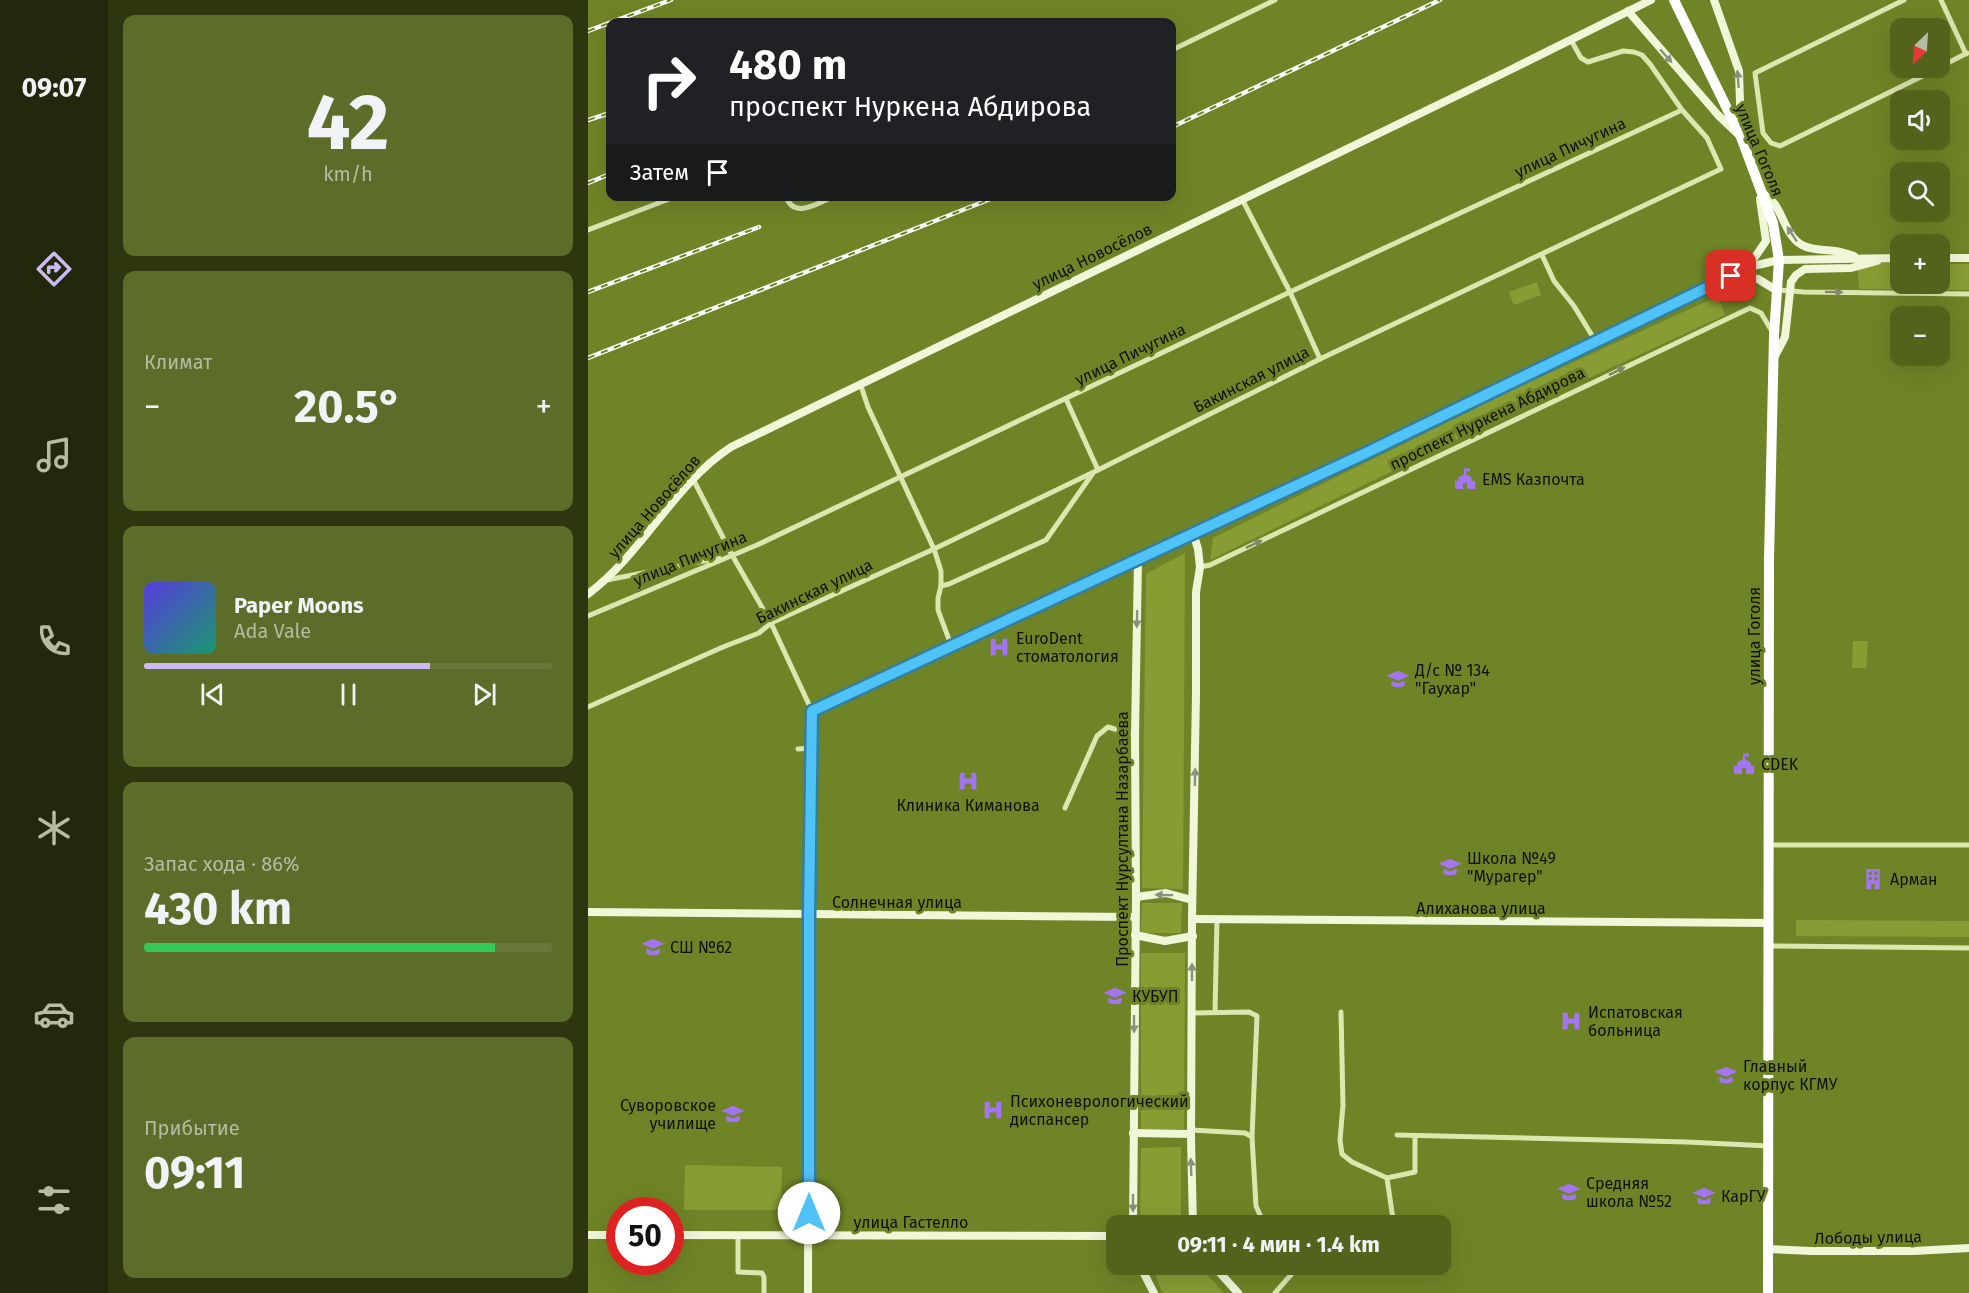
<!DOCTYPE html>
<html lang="ru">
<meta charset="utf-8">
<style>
body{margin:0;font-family:"Fira Sans",sans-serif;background:#5c6c29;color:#f1f3f6;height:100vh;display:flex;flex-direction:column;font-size:22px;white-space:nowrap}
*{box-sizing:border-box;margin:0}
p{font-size:20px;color:#b5bca3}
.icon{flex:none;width:33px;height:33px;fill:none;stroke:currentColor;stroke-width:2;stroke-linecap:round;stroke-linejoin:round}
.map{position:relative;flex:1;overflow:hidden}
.sheet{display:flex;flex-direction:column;gap:15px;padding:15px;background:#2e360f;width:480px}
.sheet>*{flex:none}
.guide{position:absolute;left:18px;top:18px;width:570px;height:183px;border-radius:12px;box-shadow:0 6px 24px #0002;background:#202124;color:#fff;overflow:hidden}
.needle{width:39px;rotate:205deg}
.fabs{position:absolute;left:1302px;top:18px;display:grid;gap:12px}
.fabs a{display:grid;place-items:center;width:60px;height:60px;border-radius:12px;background:#53631c;box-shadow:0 6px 24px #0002;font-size:30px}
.speed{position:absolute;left:18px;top:1197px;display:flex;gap:12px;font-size:30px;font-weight:700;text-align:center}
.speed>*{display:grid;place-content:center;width:78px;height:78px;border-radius:50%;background:#53631c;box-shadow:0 6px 24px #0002;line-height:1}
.speed .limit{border:9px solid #d22;background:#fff;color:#111}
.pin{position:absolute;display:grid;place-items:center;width:51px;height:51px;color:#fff;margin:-26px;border-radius:12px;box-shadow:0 3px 9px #0006}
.me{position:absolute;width:66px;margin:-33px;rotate:0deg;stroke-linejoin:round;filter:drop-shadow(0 0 4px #0008)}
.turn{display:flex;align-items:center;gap:21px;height:126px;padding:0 24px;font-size:27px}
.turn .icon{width:78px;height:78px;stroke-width:2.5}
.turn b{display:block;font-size:42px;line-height:51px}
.then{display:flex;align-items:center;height:57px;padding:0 24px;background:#0003;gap:12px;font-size:22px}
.big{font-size:45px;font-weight:700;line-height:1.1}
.sheet .card{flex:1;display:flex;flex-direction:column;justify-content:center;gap:9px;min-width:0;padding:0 21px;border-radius:12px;background:#5c6c29}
.sheet .dial{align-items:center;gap:0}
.dial b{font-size:78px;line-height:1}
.song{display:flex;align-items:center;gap:18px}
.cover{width:72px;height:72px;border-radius:9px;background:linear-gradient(135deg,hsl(250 70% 55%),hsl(160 70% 35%))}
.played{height:6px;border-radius:3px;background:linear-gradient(90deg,#cebaf3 70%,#69773b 70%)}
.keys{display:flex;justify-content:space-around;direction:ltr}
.heat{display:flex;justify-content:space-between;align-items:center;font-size:33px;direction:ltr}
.charge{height:9px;border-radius:4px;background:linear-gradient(90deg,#34c759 86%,#69773b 0)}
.trip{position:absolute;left:518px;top:1215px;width:345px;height:60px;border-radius:12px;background:#53631c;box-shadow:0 6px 24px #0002;font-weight:700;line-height:60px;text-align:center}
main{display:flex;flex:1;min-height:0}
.dock{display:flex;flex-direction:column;width:108px;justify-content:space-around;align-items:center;background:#21280b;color:#b5bca3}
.dock .icon{width:42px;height:42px}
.dock .active{color:#cebaf3}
.dock b{font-size:27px;color:#f1f3f6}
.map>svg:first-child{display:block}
</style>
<main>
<nav class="dock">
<b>09:07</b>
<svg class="icon active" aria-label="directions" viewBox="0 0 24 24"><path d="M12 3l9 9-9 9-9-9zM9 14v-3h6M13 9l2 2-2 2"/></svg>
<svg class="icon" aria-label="music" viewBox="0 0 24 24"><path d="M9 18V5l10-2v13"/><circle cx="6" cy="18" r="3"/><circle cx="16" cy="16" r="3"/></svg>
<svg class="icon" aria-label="phone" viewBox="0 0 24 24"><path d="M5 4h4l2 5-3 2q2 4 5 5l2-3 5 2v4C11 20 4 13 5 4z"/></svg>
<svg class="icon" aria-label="climate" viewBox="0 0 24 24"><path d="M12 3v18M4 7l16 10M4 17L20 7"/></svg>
<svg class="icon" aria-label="car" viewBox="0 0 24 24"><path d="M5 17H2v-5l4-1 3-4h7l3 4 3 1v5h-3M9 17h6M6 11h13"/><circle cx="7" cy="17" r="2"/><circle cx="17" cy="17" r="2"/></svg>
<svg class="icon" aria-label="filters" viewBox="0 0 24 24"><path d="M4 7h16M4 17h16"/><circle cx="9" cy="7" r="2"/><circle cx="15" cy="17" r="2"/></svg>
</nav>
<section class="sheet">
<div class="card dial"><b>42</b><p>km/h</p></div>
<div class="card"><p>Климат</p>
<div class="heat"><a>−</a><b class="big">20.5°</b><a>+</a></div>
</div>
<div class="card">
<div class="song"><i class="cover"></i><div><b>Paper Moons</b><p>Ada Vale</p></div></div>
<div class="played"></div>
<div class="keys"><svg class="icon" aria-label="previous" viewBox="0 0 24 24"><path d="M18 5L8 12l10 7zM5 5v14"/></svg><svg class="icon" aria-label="pause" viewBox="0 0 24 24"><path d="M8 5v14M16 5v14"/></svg><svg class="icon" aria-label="next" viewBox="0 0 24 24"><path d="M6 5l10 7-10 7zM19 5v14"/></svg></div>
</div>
<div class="card"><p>Запас хода · 86%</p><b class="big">430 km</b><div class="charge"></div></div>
<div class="card"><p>Прибытие</p><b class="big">09:11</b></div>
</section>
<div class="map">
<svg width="1381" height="1293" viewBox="0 0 1381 1293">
<rect width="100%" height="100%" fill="#6f8426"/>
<g fill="#879d34">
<path d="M1296,262l16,1v21h40v-20h29v26l-110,-1 -1,-20z"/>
<path d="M949,282l4,13 -27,10 -5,-13z"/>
<path d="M1130,296l7,19 -259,120 -256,125 3,-22 306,-151z"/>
<path d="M597,553l-2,336 -41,-1 4,-314z"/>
<path d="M1265,641h15l-2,27h-14z"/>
<path d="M554,903h40l-1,30h-40z"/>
<path d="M1208,920l173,1v16l-173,-1z"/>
<path d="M553,953h44l-1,176h-43z"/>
<path d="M593,1147v78h-41l1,-77z"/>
<path d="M97,1165l97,2 -1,43h-97z"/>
<path d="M564,1265h46l26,28h-60l-3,-3z"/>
</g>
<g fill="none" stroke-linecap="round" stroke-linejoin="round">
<g stroke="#dce7b0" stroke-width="5">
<path d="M1316,0l-149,73 8,60 8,10 9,3 159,-78"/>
<path d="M1353,0l25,54"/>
<path d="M584,50l103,-50"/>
<path d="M1352,67l27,-14"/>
<path d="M198,196c7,24 33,7 48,0"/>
<path d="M654,199l48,93 30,67"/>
<path d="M0,230l89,-34"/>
<path d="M954,255l12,26 20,25 22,36"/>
<path d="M1190,290l26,2 165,2"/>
<path d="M272,383l8,24 66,142 7,22v15l-3,12v12l13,35"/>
<path d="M478,399l32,71"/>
<path d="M105,479l39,76 39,68 41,88"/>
<path d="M612,567l10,-2 540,-257 11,5 12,20"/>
<path d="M19,580l112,-22"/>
<path d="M353,586l8,-2 97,-44 47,-67"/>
<path d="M0,616l169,-71 533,-253 392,-182"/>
<path d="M0,707l135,-60 36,-14 12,-10 163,-74 164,-79 222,-111 401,-190 -14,-31 -25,-28 -32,-46 -8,-9 -8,-3 -11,-1 -35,11 -7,-4 -10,-18"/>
<path d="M210,749l13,-1"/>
<path d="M477,808l32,-72 11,-9 27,8"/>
<path d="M1181,845h200"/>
<path d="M1181,946l200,2"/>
<path d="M627,1012l2,-93"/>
<path d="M753,1012l2,93 -3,35 2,14 10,8 35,16"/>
<path d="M604,1013l57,-1 8,4 -5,121"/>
<path d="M603,1130l54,3 7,4 4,69 9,20"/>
<path d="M809,1135l290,7 82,4"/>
<path d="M806,1226l-7,-48 28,-6v-36"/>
<path d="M150,1235v37l24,1 2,4v16"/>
<path d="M687,1293l21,-24 8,-5"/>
</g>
<g stroke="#f0f7d9" stroke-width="8">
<path d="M1126,0l25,71 2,62"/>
<path d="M1040,11l90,104 20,19"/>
<path d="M1174,193c22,11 20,41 40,52 10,6 22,4 33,6 6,1 13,3 19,5"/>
<path d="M1352,258h29"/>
<path d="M1155,267l12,-10 11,-16 -6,-42"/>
<path d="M1145,276l25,3 18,11"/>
<path d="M1186,358l11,-21 5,-45 1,-10 5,-7 9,-6 46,-1 26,-7"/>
<path d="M0,594c55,-41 85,-109 143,-147l779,-377 141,-70"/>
<path d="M548,897l30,-4 26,7"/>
<path d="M0,912l547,5"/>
<path d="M604,919l577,4"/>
<path d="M547,935l30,6 28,-5"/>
<path d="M545,1133l58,1"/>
<path d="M545,1226l3,-329 -1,-162 3,-175"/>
<path d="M605,1226l-2,-88 1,-219 4,-225v-102l4,-25 -2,-18 -5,-16"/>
<path d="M0,1235h32"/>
<path d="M82,1235l446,1"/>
<path d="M1180,1249l43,2h103l55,-3"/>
<path d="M551,1264l15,29"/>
<path d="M624,1264l26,29"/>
<path d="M220,1293l1,-379 3,-203 139,-66 187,-85 150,-72 78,-35 387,-187 26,-6 121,-2"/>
</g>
<path stroke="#fff" stroke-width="10" d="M1086,0l67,137 32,86 6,37 -5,75 -5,225 -1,733"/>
<defs>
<g id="rail">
<path d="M0,31l83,-31"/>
<path d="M0,120l22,-7"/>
<path d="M584,127l268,-127"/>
<path d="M0,183l22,-9"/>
<path d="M0,292l171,-65"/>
<path d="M0,358l410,-162"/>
</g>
</defs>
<use href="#rail" stroke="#fff" stroke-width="4.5"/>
<use href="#rail" stroke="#6f8426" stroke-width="2" stroke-dasharray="7" stroke-linecap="butt"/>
</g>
<defs><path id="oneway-solid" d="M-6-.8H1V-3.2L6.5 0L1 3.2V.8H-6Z" transform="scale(1.5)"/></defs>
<g fill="#8c907f">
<use href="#oneway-solid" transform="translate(1078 56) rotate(49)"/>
<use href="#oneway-solid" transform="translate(1150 79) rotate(-94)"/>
<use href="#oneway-solid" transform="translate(1204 234) rotate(-123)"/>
<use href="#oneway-solid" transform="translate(549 619) rotate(91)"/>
<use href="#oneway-solid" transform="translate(607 777) rotate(-89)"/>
<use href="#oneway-solid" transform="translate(576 895) rotate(-179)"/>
<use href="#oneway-solid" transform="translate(604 972) rotate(-90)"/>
<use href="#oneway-solid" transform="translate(546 1024) rotate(90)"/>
<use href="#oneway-solid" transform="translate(603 1167) rotate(-92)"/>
<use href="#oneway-solid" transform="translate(545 1203) rotate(90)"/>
</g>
<g fill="#818768">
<use href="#oneway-solid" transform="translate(1246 292) rotate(1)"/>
<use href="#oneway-solid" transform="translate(1029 371) rotate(-26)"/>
<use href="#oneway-solid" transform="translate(666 544) rotate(-25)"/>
</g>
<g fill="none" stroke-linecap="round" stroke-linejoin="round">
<defs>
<path id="route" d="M221,1213v-299l3,-203 554,-258 365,-177"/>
</defs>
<use href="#route" stroke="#337fa1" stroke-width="15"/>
<use href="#route" stroke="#4fc3f7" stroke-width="10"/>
</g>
<defs>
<symbol id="civic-bare" viewBox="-9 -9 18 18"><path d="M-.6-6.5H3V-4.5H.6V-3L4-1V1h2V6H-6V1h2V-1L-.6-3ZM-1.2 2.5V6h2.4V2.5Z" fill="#a375f0" stroke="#6f8426" stroke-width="2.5" paint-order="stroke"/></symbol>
<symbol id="hospital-bare" viewBox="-9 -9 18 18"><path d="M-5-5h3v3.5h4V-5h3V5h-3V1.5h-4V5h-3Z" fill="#a375f0" stroke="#6f8426" stroke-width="2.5" paint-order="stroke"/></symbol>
<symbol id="school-bare" viewBox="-9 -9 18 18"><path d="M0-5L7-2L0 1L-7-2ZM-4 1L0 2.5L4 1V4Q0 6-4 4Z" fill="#a375f0" stroke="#6f8426" stroke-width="2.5" paint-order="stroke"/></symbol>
<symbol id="building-bare" viewBox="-9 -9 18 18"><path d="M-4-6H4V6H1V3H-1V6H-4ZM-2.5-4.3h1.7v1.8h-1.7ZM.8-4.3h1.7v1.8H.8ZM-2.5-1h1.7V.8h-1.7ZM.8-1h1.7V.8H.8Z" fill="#a375f0" stroke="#6f8426" stroke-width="2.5" paint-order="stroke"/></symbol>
<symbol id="university-bare" viewBox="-9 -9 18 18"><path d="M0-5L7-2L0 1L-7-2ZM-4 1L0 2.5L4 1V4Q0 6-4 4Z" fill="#a375f0" stroke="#6f8426" stroke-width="2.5" paint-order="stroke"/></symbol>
</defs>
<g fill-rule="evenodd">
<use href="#civic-bare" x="862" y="464" width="30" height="30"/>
<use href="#hospital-bare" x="396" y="632" width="30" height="30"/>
<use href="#school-bare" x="795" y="664" width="30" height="30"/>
<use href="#civic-bare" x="1141" y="749" width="30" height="30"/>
<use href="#hospital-bare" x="365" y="766" width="30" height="30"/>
<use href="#school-bare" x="847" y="852" width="30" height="30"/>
<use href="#building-bare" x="1270" y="864" width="30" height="30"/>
<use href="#school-bare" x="50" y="932" width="30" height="30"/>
<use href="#university-bare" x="512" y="981" width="30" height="30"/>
<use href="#hospital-bare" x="968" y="1006" width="30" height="30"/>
<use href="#university-bare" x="1123" y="1060" width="30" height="30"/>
<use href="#hospital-bare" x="390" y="1095" width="30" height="30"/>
<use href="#school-bare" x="130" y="1099" width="30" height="30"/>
<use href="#school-bare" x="966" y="1177" width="30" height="30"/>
<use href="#university-bare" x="1101" y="1181" width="30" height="30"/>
</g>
<g text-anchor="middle" stroke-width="6" stroke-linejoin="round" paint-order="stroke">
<g font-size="16" fill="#111" stroke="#6f8426">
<text transform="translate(982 147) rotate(-25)" y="6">улица Пичугина</text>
<text transform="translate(1172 150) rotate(67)" y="6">улица Гоголя</text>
<text transform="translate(504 256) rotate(-26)" y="6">улица Новосёлов</text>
<text transform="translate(542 354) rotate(-26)" y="6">улица Пичугина</text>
<text transform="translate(663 379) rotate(-27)" y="6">Бакинская улица</text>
<text transform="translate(899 418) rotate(-26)" y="6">проспект Нуркена Абдирова</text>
<text transform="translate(66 506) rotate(-49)" y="6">улица Новосёлов</text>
<text transform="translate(102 558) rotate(-22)" y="6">улица Пичугина</text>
<text transform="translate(226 591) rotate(-26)" y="6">Бакинская улица</text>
<text transform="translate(1166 636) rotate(-90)" y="6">улица Гоголя</text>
<text transform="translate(534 839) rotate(-90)" y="6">Проспект Нурсултана Назарбаева</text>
<text x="309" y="908">Солнечная улица</text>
<text x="893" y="914">Алиханова улица</text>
<text x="323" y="1228">улица Гастелло</text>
<text transform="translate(1280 1237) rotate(-1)" y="6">Лободы улица</text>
</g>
<g font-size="16" fill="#111" stroke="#6f8426" text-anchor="start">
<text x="894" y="485">EMS Казпочта</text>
<text x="428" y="644">EuroDent<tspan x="428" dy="18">стоматология</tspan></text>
<text x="827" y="676">Д/с № 134<tspan x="827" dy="18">"Гаухар"</tspan></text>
<text x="1173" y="770">CDEK</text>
<text x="380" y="811" text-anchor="middle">Клиника Киманова</text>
<text x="879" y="864">Школа №49<tspan x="879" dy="18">"Мурагер"</tspan></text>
<text x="1302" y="885">Арман</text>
<text x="82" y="953">СШ №62</text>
<text x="544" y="1002">КУБУП</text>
<text x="1000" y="1018">Испатовская<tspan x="1000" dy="18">больница</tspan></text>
<text x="1155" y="1072">Главный<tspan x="1155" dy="18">корпус КГМУ</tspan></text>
<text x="422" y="1107">Психоневрологический<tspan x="422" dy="18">диспансер</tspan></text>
<text x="128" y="1111" text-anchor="end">Суворовское<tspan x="128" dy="18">училище</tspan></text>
<text x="998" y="1189">Средняя<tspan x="998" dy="18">школа №52</tspan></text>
<text x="1133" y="1202">КарГУ</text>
</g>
</g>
</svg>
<div class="fabs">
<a><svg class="needle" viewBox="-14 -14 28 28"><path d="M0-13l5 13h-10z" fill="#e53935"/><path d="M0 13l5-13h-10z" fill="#b5bca3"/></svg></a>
<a><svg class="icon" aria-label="sound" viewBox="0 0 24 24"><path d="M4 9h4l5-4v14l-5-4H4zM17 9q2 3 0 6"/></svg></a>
<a><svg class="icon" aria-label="search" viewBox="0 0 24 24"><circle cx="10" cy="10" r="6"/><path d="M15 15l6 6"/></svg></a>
<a>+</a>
<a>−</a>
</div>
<div class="speed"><div class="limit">50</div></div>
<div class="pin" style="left:1143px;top:276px;background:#d93025"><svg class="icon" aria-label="arrive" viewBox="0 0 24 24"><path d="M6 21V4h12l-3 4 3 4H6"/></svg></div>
<svg class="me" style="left:221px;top:1213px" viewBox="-20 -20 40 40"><circle r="19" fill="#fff"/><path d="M0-13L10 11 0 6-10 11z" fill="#4fc3f7"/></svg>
<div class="trip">09:11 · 4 мин · 1.4 km</div>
<div class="guide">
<div class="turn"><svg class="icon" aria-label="right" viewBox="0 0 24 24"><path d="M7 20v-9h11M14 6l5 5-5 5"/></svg><div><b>480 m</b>проспект Нуркена Абдирова</div></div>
<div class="then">Затем<svg class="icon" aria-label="arrive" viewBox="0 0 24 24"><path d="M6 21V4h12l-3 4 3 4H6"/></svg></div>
</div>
</div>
</main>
